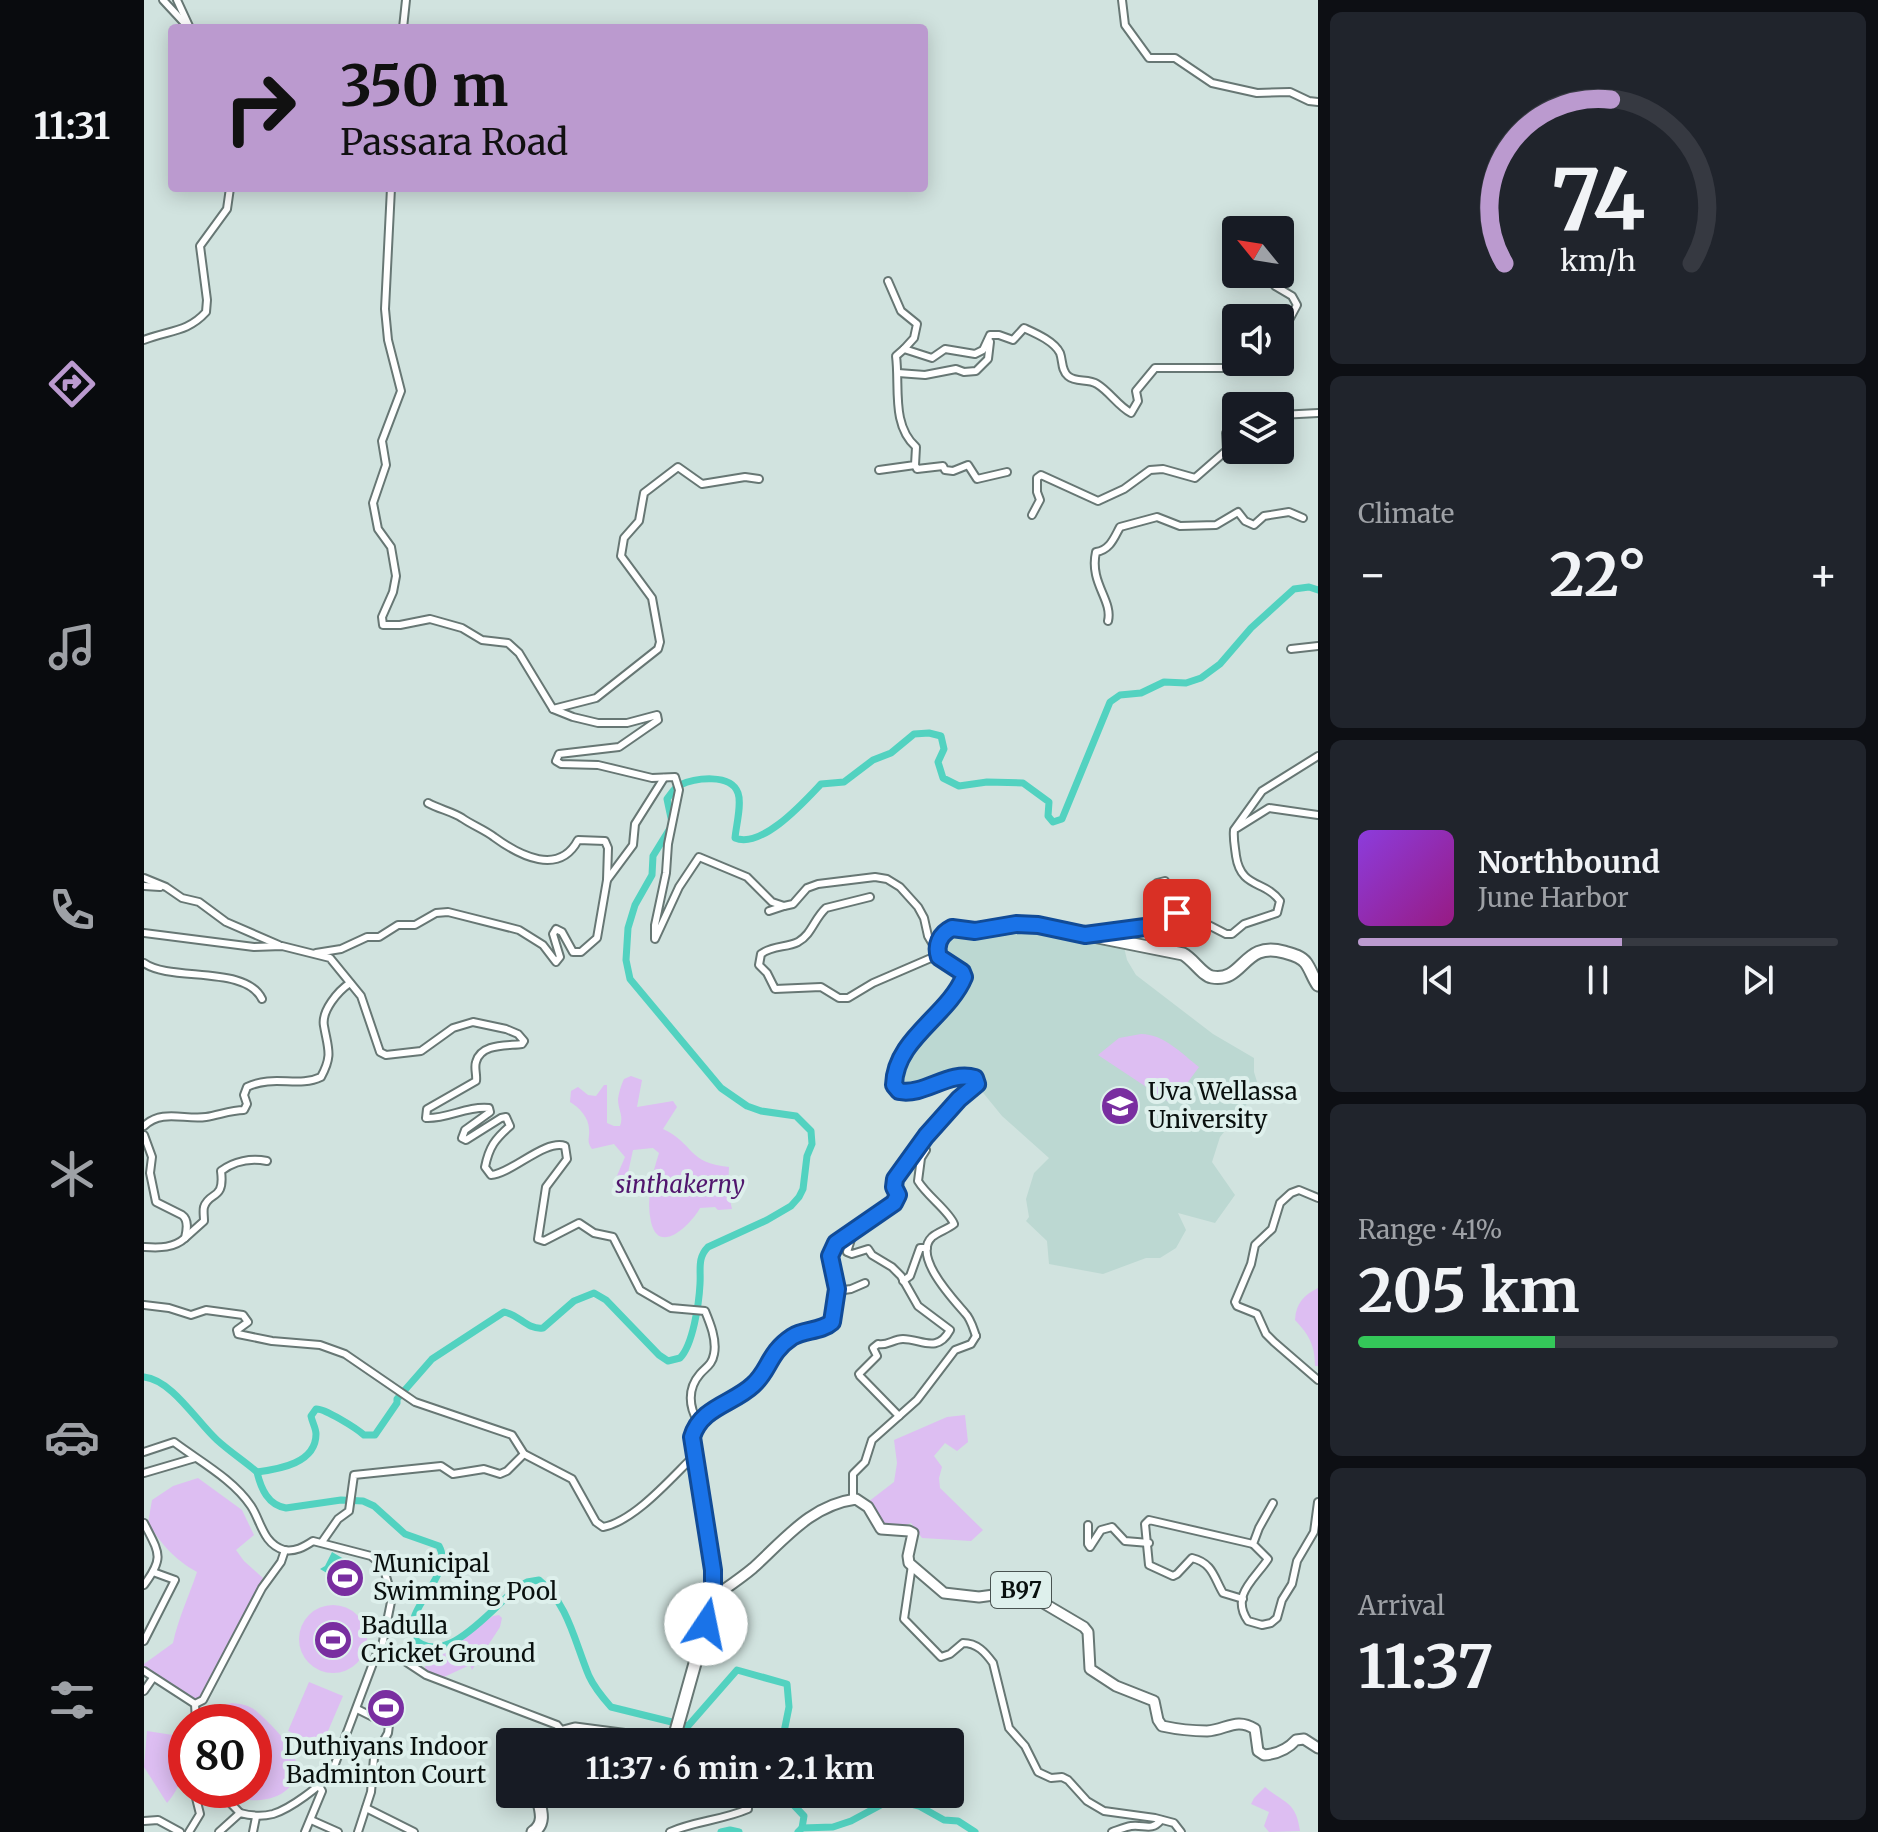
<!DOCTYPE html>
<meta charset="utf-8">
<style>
body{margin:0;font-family:Merriweather,serif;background:#20242c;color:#f1f3f6;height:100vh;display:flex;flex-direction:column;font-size:30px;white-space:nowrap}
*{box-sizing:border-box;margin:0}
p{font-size:26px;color:#9ea1a6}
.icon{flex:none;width:44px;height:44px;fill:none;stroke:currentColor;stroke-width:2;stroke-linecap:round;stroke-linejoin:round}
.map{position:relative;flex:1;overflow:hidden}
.sheet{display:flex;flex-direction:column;gap:12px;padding:12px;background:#0d0f14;width:560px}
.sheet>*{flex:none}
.hud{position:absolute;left:24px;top:24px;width:760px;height:168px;border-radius:8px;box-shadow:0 4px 20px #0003;background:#bb9acf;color:#111;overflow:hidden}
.needle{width:52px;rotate:300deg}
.fabs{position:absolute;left:1078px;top:216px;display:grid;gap:16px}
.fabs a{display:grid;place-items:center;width:72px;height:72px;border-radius:8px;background:#171b24;box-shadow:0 4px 20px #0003;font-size:40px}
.speed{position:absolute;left:24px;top:1704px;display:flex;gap:16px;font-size:40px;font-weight:700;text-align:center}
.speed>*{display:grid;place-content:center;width:104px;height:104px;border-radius:50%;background:#171b24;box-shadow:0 4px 20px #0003;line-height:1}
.speed .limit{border:12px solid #d22;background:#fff;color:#111}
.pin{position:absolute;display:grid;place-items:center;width:68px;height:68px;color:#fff;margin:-34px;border-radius:16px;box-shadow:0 4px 12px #0006}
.me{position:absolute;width:88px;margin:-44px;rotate:11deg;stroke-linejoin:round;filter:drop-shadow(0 0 6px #0008)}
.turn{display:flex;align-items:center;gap:28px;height:168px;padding:0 40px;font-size:36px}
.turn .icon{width:104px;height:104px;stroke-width:2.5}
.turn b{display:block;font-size:56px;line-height:68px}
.big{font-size:60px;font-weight:700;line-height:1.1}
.sheet .card{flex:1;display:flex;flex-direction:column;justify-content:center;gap:12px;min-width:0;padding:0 28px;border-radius:12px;background:#20242c}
.sheet .dial{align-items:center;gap:0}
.dial svg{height:208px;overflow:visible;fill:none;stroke:#363941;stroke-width:7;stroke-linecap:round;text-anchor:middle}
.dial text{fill:#f1f3f6;stroke:none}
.song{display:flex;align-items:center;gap:24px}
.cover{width:96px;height:96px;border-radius:12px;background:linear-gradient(135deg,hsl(270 70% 55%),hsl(310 70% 35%))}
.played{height:8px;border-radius:4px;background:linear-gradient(90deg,#bb9acf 55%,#363941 55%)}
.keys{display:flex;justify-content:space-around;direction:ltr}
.heat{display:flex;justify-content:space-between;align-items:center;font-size:44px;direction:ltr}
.charge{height:12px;border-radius:6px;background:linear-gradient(90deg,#34c759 41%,#363941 0)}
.trip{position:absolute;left:352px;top:1728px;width:468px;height:80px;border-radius:8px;background:#171b24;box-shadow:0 4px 20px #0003;font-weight:700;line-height:80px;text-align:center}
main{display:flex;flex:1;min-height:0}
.tabs{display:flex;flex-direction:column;width:144px;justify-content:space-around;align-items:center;background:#090b0e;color:#9ea1a6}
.tabs .icon{width:56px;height:56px}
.tabs .current{color:#bb9acf}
.tabs b{font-size:36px;color:#f1f3f6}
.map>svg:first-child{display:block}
</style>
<main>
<nav class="tabs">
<b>11:31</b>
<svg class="icon current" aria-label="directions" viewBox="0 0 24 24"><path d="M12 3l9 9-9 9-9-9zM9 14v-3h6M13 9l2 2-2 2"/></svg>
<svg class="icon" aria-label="music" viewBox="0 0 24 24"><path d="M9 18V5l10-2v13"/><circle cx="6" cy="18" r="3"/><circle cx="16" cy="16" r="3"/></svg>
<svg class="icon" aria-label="phone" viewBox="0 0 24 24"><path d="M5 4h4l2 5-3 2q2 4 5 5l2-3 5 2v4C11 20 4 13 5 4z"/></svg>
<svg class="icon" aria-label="climate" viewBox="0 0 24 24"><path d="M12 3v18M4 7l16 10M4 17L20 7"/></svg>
<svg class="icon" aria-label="car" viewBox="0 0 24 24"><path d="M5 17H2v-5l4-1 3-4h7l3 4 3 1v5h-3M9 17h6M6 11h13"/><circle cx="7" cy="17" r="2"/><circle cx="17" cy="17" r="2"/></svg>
<svg class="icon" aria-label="filters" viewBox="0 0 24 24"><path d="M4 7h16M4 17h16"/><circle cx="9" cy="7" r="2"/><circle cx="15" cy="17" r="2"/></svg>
</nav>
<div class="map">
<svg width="1174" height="1832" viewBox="0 0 1174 1832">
<rect width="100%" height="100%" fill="#d1e3df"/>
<path fill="#bcd8d2" d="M873,927l107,20 3,13 9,15 77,59 41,24v14l4,13 -4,10 -34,42 -8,25 23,33 -20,28 -37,-10 8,17 -10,18 -16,10h-14l-43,16 -54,-10 -2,-23 -21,-20 3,-4 -3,-18 8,-26 15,-15 -47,-42 -22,-27 -1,-10 -66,10 -12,-3 -1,-14 21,-36 46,-55 -24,-26 1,-14 6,-6z"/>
<g fill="#ddbef2">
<path d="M997,1034c23,0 41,20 58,33l-27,37 -74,-49 21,-17z"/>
<path d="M487,1076l11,4 -5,27 36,-6 4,6 -14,22c32,15 24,34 66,38l-1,24 4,18 -14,1 -3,-3 -15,1c-8,15 -41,49 -49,14 -5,-23 1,-47 8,-69l-6,-5 -20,2 -7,32 2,9 -5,3 -9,-5 -1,-4 12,-28 -11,-13 -22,5c-6,-9 -2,-10 -3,-20 0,-11 -10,-22 -19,-27l1,-11 7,-4 10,8 8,1 8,-11h3v38l7,3h6c4,-10 -2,-16 -2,-27 1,-7 3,-14 6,-20z"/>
<path d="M1174,1288v78h-3c0,-21 -6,-31 -20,-46 1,-17 9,-25 23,-32z"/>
<path d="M821,1415l3,27 -11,9 -12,-8 -11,13 8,11 -3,11 1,10 43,42 -12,11 -49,-3 -11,-15 -10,4 -20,-2 -13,-23 26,-20 3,-19 -3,-23 53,-23z"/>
<path d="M54,1478l44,32 12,25 -18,15 8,11 19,17 -1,10 -59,112 -8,4 -51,-33v-7l29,-21c5,-24 16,-47 24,-71 -23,-13 -35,-27 -49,-49l4,-23 21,-14z"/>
<circle cx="189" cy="1639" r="34"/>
<path d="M355,1615l3,3 -2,9 -28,43 -2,-5 -26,12 -18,-5 -1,-6 4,-6 -3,-5 6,-3 12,1 5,-9 3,2 41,-30z"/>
<path d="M165,1682l34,14 -21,49 -34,-14z"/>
<path d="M88,1703c9,1 16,2 23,7 13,11 35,33 40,48 8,32 -21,44 -46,42l-13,-10h18v-68h-49l12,-15z"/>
<path d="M3,1731l39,6c0,24 -2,47 -19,66l-23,-36z"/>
<path d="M1121,1787c20,17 31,14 35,44l-31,1 -5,-6 5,-14 -18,-8 3,-6z"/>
</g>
<path fill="#52d2c0" d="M188,1552l29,17 -10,18 -31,-18 5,-3z"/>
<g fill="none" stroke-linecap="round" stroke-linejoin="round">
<g stroke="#52d2c0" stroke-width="7">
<path d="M527,818l-4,-19c4,-5 7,-11 13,-14 15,-7 51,-12 58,8 4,11 -2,33 -3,45 27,11 69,-36 86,-54l23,-2 29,-22 18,-7 23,-19 15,-1 12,3 3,13 -6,13 5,16 16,8 28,-4 36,1 26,19 -1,14 5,6 9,-3 48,-117 10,-7 21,-2 23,-11 22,1 15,-5 19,-14 31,-36 43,-39 15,-2 9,3"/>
<path d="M0,1377c28,3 53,45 73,63 12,11 27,21 40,32 4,17 11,33 29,36l55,-8 22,1 11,5 31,28 34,12c16,29 -35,60 -26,91 30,35 80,-30 105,-50l9,-5 12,-2c29,23 36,63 50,96 5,11 14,22 22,31l77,19 49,-56 50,14 2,23 -7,35"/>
<path d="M113,1472c23,-3 59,-9 59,-38 0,-6 -4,-12 -5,-18l5,-7c8,-1 40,19 48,26h11l22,-32v-4l35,-40 72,-47c16,3 23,18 39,16l31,-27 20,-8 12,7 53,55 9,6 12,-3c13,-13 19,-55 20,-74 1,-14 -3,-26 8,-37l59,-27 24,-14 8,-9 4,-8 4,-33 5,-12 -1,-13 -15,-15 -35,-5 -14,-5 -26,-18 -91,-109 -4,-19 2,-32 7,-23 17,-30 1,-19 16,-26"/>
<path d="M642,1794l1,4 17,18 -2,12 -4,4"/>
<path d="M658,1828l31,-1 18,-6 41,-22 27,7 25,14 14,1 17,11"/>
<path d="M577,1832l9,-2 9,2"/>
</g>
<defs>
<g id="minor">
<path d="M19,0l26,28"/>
<path d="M33,0l12,26"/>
<path d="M978,0l3,25 24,33h26l37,25 45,10 33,-1 19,9 9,1"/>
<path d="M259,28l3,-28"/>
<path d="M247,188l-6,121 3,31 13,51 -19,50 4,24 -13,38 5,26 13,18 5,29 -3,16 -11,25 1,8h17l30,-6 32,9 20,12 26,3 11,10 34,56 20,8 25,6h29l30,-8 1,5 -39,27 -60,7 -3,7 5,3 37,1 54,13 23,-1 4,13 -11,54 -2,29 -11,52v14l24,-52 20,-30 48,20 25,25 12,4 9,-2 14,-16 11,-4 57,-7 12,2 13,8 18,20 6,11 4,18 7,12"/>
<path d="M1134,274l-3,12 17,10 5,9 -17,32"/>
<path d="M744,281l13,30 16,13 -3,14 -10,11 28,9 13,-9 30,5 8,-4 7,-15h9l14,5 11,-12c11,5 30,13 36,25 3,8 1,17 8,23 8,7 20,2 29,8 13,8 20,21 34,29l7,-12 -2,-10 19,-23h99l13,-6"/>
<path d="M0,340c24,-10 43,-7 62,-28l1,-12 -7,-54 27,-37 3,-21"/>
<path d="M754,373l27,2 31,-6 8,3 12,-1 12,-12 2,-17"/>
<path d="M1136,415l38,-2"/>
<path d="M771,465l2,4 26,-3 2,4 8,1 15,-6 9,14 30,-7"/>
<path d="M735,470l36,-5 1,-18c-25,-22 -16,-61 -20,-91l8,-7"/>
<path d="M888,515l8,-15 -3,-8v-14l4,-3 57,26 26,-12 26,-19 13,-1 32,9 32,-28 -1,-17 10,-11"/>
<path d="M964,621c5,-21 -19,-38 -12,-69 14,-2 18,-14 24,-25l37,-10 23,9 36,-1 22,-13 7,9 9,4 10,-9 25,-4 14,6"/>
<path d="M1147,649l27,-3"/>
<path d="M409,709l43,-11 62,-49 2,-7 -8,-44 -31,-42 3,-18 15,-17 5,-28 34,-26 24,17 43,-7 14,2"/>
<path d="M284,803c11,6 25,9 34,15 10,7 23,12 32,19 26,19 65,39 84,3l27,1 3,7 -1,32"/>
<path d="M1093,828l32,-20 49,7"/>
<path d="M0,878l22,9 16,11 17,4 27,20 53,23"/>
<path d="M0,886l16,1"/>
<path d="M726,897l-44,11c-12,11 -14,26 -28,34 -12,6 -25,3 -37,12l-2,11 8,8 8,16 46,-2 18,11h9l25,-15 65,-28"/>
<path d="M625,911l15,-5"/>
<path d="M1020,911l-7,-28 8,-2"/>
<path d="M0,933l110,14 28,-1 48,12 31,38 19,56 6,3 35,-4 32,-23 20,-6 33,7 12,5 6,7 -2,3c-15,2 -41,-1 -46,18 -2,6 1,13 0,19l-49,28 -1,9c22,1 40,-12 63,-10l1,4 -25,18 -3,8 4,2 35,-22 5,-1 4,9c-15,13 -21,21 -25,41l6,8c20,-1 54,-36 74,-29l2,13 -21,28 -8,52 6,2 35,-18 15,10 19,4 27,53 31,18 34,3c5,12 12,29 9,43 -2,11 -8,13 -14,20 -13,15 -11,33 -2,48"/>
<path d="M956,933l60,-8 17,-12 12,2 37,19h6l12,-10 33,-11 3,-12c-15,-21 -39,-12 -44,-45 -1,-9 -3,-17 -2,-26l28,-39 56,-35"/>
<path d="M172,953l25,-4 26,-12h12l19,-12h17l21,-12 12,-1 71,18 24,15 13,17 4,-5 -7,-23 3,-5 6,3 11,20h8l16,-14 10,-58 26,-35 2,-21 29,-46"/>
<path d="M0,963c26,19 102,2 118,36"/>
<path d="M0,1126c18,-17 40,-6 62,-9 13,-2 25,-7 38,-7l3,-6 -3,-9 3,-8c27,-13 51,1 74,-10 12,-22 7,-28 3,-51 -3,-15 14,-35 26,-43"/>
<path d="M0,1135l8,22 -2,16 6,29 26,13c7,5 5,15 3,23 -11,10 -25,10 -40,9"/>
<path d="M777,1144l5,6 -5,8 -3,23c9,15 31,30 36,43 -6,5 -16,8 -22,13 -20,19 21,62 33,76 6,6 8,15 11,23"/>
<path d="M1174,1198l-19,-8 -8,3 -11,10 -8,26 -17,16 -4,19 -16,38 2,4 20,8 9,20 8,8 44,38"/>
<path d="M709,1233l-6,19 5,2 16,-5 4,6 20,12 9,9 17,30 32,24c-13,24 -29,9 -47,9 -10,0 -15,7 -25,5l-5,4 4,8 -18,18 1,2 39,40"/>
<path d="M41,1238l19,-17c0,-5 -1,-10 0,-14 5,-16 21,-6 17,-36 13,-10 30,-13 46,-10"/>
<path d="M759,1281l7,-5 10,-28h7"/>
<path d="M693,1291l14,-2 14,-6"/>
<path d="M0,1305l25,3 22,7 15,-5 37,5 5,7 -11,8 1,4 34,7 48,4 25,9 70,48 97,33 12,19 48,25 24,43 7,5c32,-6 69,-50 92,-72"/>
<path d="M0,1452l30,-10c25,19 59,37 77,64 10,15 12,38 33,44 11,2 20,-3 29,-9l58,15 12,10 9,31 -10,49 -4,4 -46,122c-11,14 -42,37 -59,42 -12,3 -22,2 -33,-1l-21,19"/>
<path d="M0,1473l51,-15"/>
<path d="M709,1499v-25l12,-12 7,-22 45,-40 38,-50 16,-6 5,-8"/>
<path d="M1129,1503l-14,25 -6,16 15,15c-13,20 -38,36 -20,62l14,4 9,-2 6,-5 5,-18 10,-16 5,-23 17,-29 4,-30"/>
<path d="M0,1523c15,30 21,34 0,62"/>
<path d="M944,1525v19l2,3 11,-17 11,-3 13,14 24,2"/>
<path d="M178,1542l16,-23 11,-8 5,-36 87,-9 12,8 31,-5 16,5 7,-3 17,-17"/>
<path d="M768,1565l-8,54 37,38 9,-3 13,-11c14,0 22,9 30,20l16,65 16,18 13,26 13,6 11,-1 6,3 19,21 17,10 51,7 19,5 7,9"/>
<path d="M1099,1599l-20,-6c-9,-15 -10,-30 -31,-35l-15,16 -4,2 -24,-11 -4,-41 4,-4 104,24"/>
<path d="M0,1641l31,-61 -22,-8"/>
<path d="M238,1646l44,29 131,50 6,7"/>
<path d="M0,1671l51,33 1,18"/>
<path d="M0,1691l9,-13"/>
<path d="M51,1704l8,-4 59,-112 19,-26 4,-12"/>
<path d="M213,1709l32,16 -1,8 -14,25 -3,34 -13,40"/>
<path d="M74,1790l22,23"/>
<path d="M222,1808l48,24"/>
<path d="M167,1820l27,12"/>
<path d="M0,1821l14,-1 22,12"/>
<path d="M45,1832l11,-18 -6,-24"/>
<path d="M109,1832l3,-15"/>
<path d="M161,1832l17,-41 -3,-5"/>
<path d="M526,1832c25,-11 53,-12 78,-23v-5l-13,-10"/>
<path d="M968,1832c6,-2 13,-5 19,-6 13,-2 20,6 30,-6"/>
</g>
<path id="major" d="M568,1598c14,-10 28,-19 41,-30 32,-29 58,-63 103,-69l12,8 13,22 28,2 4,2 -5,23 1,7 35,30 35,4 44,-6 61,36 4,5 2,37 26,17 38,15 4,19 4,6c14,3 31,5 45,5 19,-1 29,-14 48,-2l3,22 6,4c13,-1 23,-5 32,-15l8,-1 14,9"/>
<g id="highway">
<path d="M404,1742l12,-9 15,-4 84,11h10l7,-9 30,-107 8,-40 -21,-151c16,-33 46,-30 63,-51 14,-17 15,-31 35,-45 13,-8 30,-5 41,-15l5,-33 -7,-33 6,-13 58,-40 4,-8 -4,-8 1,-8c25,-34 48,-68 81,-93l-1,-8c-26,-8 -50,18 -76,13l-5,-6c0,-43 50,-70 69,-104l-1,-9 -23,-15 -2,-12 10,-14c11,-5 20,1 32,0 21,-1 38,-7 59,-6l145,29c10,5 19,21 29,23 32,6 31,-37 72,-25 7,2 17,4 22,11 5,7 7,15 12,22"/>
<path d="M389,1832c14,-9 7,-24 4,-38"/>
</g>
</defs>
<use href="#minor" stroke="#677774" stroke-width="10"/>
<use href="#major" stroke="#677774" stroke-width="13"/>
<use href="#highway" stroke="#677774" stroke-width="15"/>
<use href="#minor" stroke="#fff" stroke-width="6"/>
<use href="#major" stroke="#fff" stroke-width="9"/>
<use href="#highway" stroke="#fff" stroke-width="11"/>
</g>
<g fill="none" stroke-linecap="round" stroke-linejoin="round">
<defs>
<path id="route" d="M562,1624l7,-31v-23l-21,-133c9,-30 41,-33 61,-52 17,-15 15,-32 39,-48 12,-8 29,-5 40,-15l5,-33 -7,-33 6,-13 58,-40 4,-8 -4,-8 1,-8 31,-43 33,-37 18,-15 -2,-6c-26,-8 -50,18 -76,13l-5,-6c1,-46 54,-69 70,-108l-2,-5 -23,-15c-4,-12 1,-23 13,-29l23,3 41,-7 22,1 47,10 75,-10 17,-12"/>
</defs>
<use href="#route" stroke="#114b97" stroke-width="20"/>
<use href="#route" stroke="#1a73e8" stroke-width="14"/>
</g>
<defs>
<symbol id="university-disc" viewBox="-11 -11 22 22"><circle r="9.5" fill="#792ea0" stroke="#def0ec"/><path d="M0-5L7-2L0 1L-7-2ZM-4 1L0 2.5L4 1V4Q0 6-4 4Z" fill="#fff"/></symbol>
<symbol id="stadium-disc" viewBox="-11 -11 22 22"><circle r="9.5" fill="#792ea0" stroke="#def0ec"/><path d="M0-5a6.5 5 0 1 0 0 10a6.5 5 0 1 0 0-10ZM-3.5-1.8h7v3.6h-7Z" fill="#fff"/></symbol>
</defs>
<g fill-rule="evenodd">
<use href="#university-disc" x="954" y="1084" width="44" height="44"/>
<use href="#stadium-disc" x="179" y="1556" width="44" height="44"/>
<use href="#stadium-disc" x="167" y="1618" width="44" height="44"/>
<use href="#stadium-disc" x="220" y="1686" width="44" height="44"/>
</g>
<g text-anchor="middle" stroke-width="8" stroke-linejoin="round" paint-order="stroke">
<rect fill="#def0ec" stroke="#495351" stroke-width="2" x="847" y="1572" width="60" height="36" rx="6"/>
<g font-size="22" font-weight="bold" fill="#09100e">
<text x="877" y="1598">B97</text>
</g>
<g font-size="24" fill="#09100e" stroke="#def0ec" text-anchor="start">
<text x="1004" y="1100">Uva Wellassa<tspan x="1004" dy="28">University</tspan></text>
<text x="229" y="1572">Municipal<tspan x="229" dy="28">Swimming Pool</tspan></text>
<text x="217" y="1634">Badulla<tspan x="217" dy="28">Cricket Ground</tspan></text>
<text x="242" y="1755" text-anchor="middle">Duthiyans Indoor<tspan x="242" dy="28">Badminton Court</tspan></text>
</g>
<g font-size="24" font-style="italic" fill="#51166e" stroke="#def0ec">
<text x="536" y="1193">sinthakerny</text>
</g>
</g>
</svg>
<div class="fabs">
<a><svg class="needle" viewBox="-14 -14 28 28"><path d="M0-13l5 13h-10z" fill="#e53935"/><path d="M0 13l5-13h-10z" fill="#9ea1a6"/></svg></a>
<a><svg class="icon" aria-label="sound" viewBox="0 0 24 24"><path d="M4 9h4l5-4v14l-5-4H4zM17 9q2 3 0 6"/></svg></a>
<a><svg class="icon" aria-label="layers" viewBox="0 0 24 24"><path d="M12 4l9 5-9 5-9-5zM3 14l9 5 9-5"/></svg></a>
</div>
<div class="speed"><div class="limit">80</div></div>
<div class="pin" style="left:1033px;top:913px;background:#d93025"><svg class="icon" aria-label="arrive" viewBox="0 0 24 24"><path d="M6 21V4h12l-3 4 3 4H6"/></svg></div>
<svg class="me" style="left:562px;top:1624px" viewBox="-20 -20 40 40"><circle r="19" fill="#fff"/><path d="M0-13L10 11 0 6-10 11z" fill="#1a73e8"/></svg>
<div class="trip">11:37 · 6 min · 2.1 km</div>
<div class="hud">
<div class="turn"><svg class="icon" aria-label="right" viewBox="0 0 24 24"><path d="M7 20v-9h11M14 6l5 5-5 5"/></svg><div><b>350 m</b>Passara Road</div></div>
</div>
</div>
<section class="sheet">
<div class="card dial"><svg viewBox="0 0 100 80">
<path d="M14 69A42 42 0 1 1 86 69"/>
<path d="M14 69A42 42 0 0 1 55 6" stroke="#bb9acf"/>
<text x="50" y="56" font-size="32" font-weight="700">74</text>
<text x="50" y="72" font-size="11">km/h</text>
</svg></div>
<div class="card"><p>Climate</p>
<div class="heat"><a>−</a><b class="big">22°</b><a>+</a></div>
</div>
<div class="card">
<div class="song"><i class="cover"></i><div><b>Northbound</b><p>June Harbor</p></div></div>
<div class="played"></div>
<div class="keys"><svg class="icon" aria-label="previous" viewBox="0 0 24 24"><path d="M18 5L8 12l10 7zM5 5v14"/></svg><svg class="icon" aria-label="pause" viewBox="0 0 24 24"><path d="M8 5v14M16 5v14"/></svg><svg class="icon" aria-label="next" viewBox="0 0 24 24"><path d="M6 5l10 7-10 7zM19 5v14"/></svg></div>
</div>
<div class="card"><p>Range · 41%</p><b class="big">205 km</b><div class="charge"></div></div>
<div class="card"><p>Arrival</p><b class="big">11:37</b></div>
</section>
</main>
